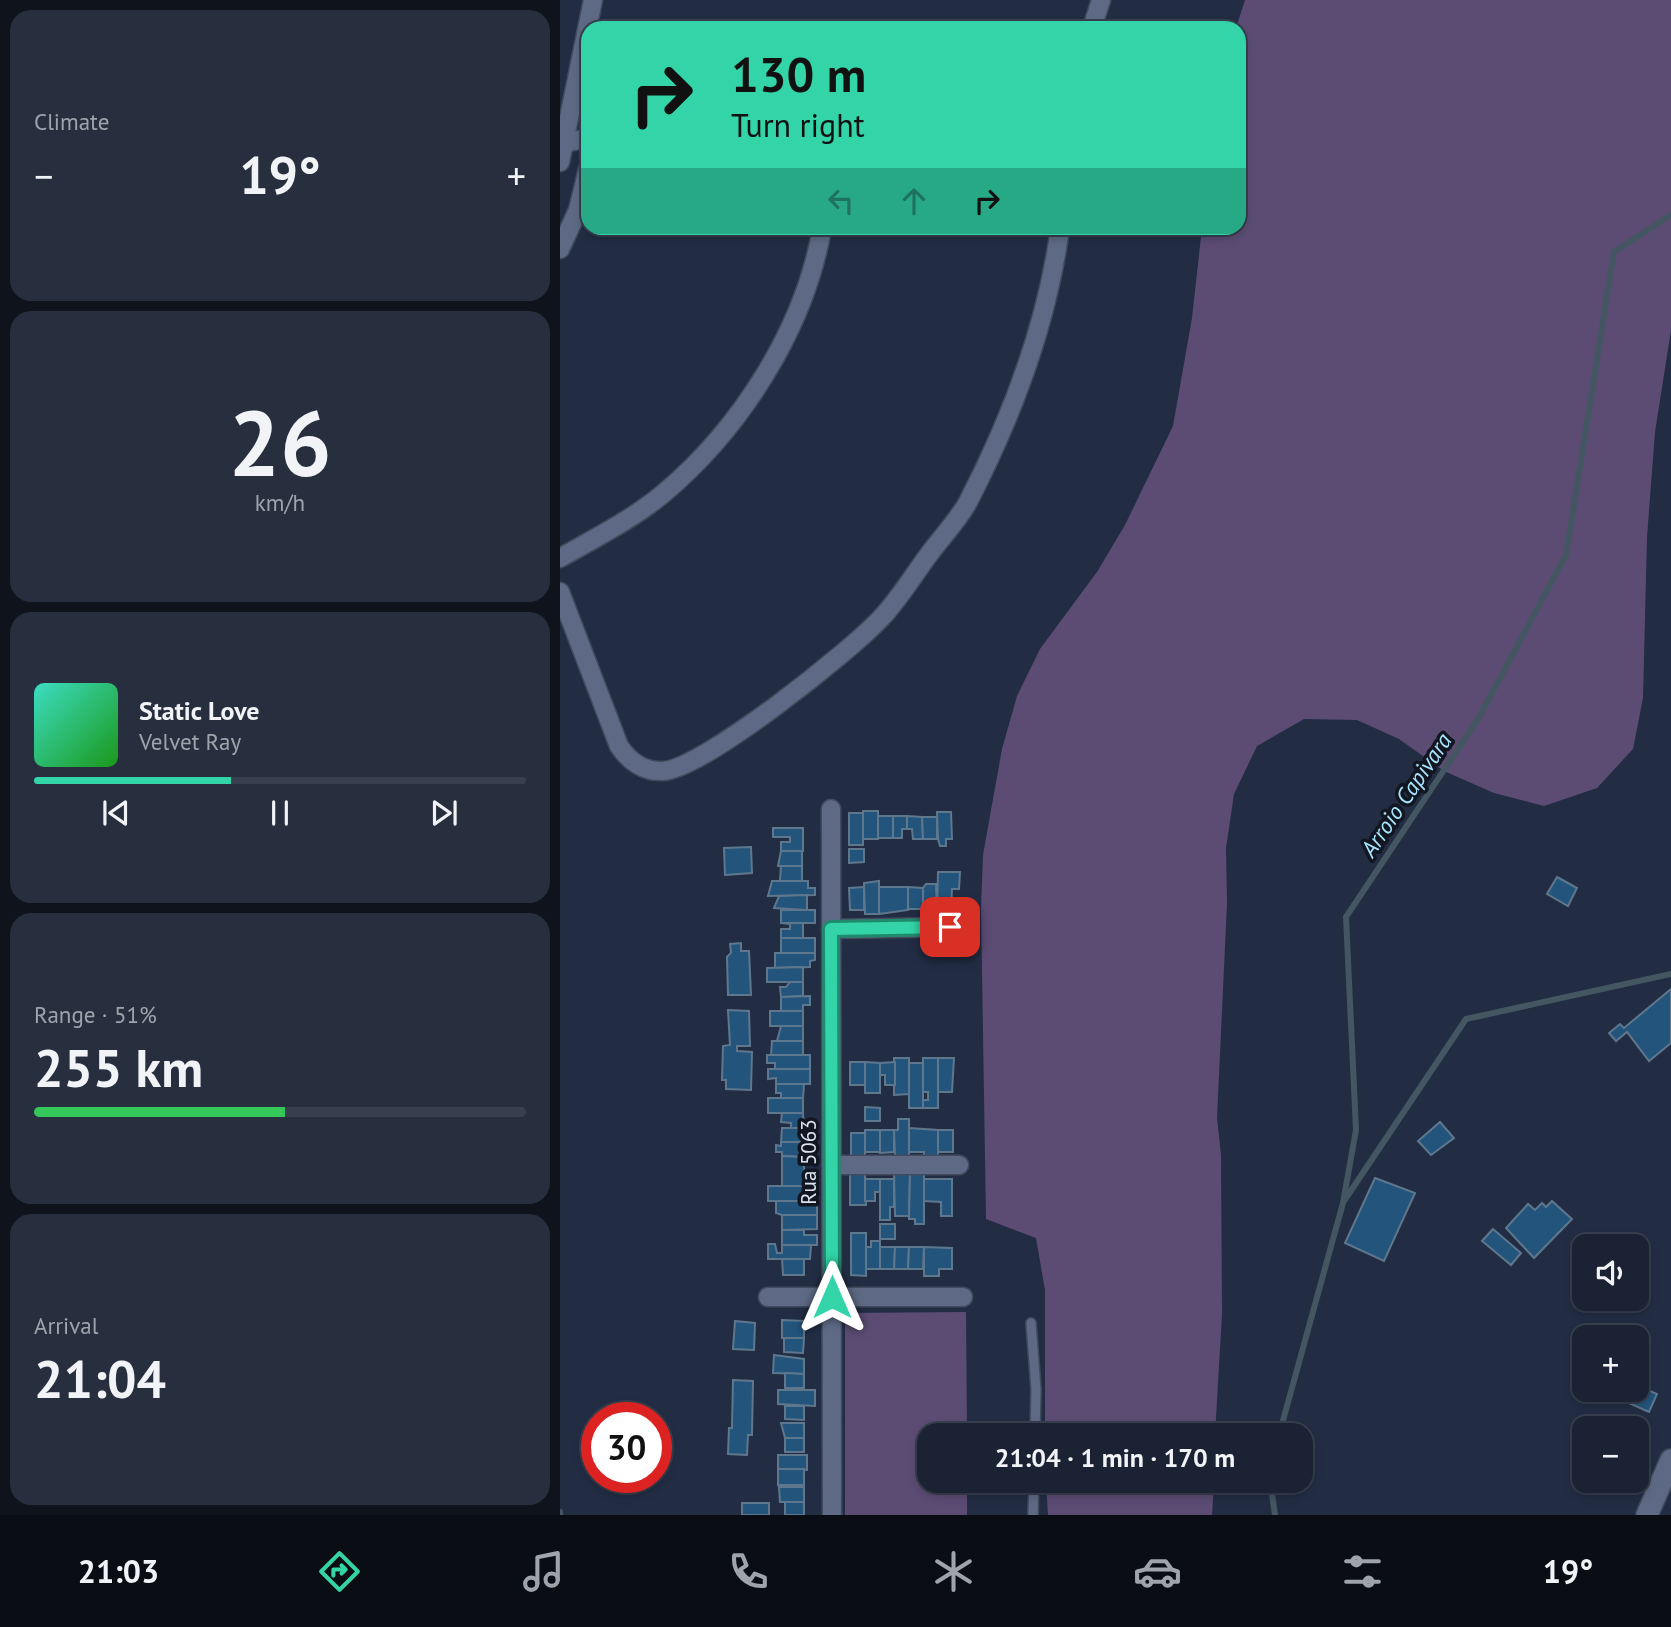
<!DOCTYPE html>
<meta charset="utf-8">
<style>
body{margin:0;font-family:"PT Sans",sans-serif;background:#272f3f;color:#f1f3f6;height:100vh;display:flex;flex-direction:column;font-size:26px;white-space:nowrap}
*{box-sizing:border-box;margin:0}
p{font-size:23px;color:#9fa4ac}
.icon{flex:none;width:38px;height:38px;fill:none;stroke:currentColor;stroke-width:2;stroke-linecap:round;stroke-linejoin:round}
.map{position:relative;flex:1;overflow:hidden}
.sheet{display:flex;flex-direction:column;gap:10px;padding:10px;background:#0e131c;width:560px}
.sheet>*{flex:none}
.hud{position:absolute;left:21px;top:21px;width:665px;height:214px;border-radius:21px;box-shadow:0 4px 10px #0003,0 0 0 2px #383f4e;background:#32d4a8;color:#111;overflow:hidden}
.fabs{position:absolute;left:1012px;top:1234px;display:grid;gap:14px}
.fabs a{display:grid;place-items:center;width:77px;height:77px;border-radius:14px;background:#1a2233;box-shadow:0 4px 10px #0003,0 0 0 2px #383f4e;font-size:35px}
.speed{position:absolute;left:21px;top:1402px;display:flex;gap:14px;font-size:35px;font-weight:700;text-align:center}
.speed>*{display:grid;place-content:center;width:91px;height:91px;border-radius:50%;background:#1a2233;box-shadow:0 4px 10px #0003,0 0 0 2px #383f4e;line-height:1}
.speed .limit{border:10px solid #d22;background:#fff;color:#111}
.pin{position:absolute;display:grid;place-items:center;width:60px;height:60px;color:#fff;margin:-30px;border-radius:14px;box-shadow:0 4px 10px #0006}
.me{position:absolute;width:77px;margin:-38px;rotate:0deg;stroke-linejoin:round;filter:drop-shadow(0 0 5px #0008)}
.turn{display:flex;align-items:center;gap:24px;height:147px;padding:0 35px;font-size:32px}
.turn .icon{width:91px;height:91px;stroke-width:2.5}
.turn b{display:block;font-size:49px;line-height:60px}
.lanes{display:flex;align-items:center;height:66px;padding:0 35px;background:#0003;justify-content:center;gap:35px;direction:ltr}
.lanes .off{opacity:.35}
.big{font-size:52px;font-weight:700;line-height:1.1}
.sheet .tile{flex:1;display:flex;flex-direction:column;justify-content:center;gap:10px;min-width:0;padding:0 24px;border-radius:21px;background:#272f3f}
.sheet .dial{align-items:center;gap:0}
.dial b{font-size:91px;line-height:1}
.song{display:flex;align-items:center;gap:21px}
.cover{width:84px;height:84px;border-radius:10px;background:linear-gradient(135deg,hsl(170 70% 55%),hsl(120 70% 35%))}
.played{height:7px;border-radius:4px;background:linear-gradient(90deg,#32d4a8 40%,#383f4e 40%)}
.keys{display:flex;justify-content:space-around;direction:ltr}
.heat{display:flex;justify-content:space-between;align-items:center;font-size:38px;direction:ltr}
.charge{height:10px;border-radius:5px;background:linear-gradient(90deg,#34c759 51%,#383f4e 0)}
.trip{position:absolute;left:357px;top:1423px;width:396px;height:70px;border-radius:21px;background:#1a2233;box-shadow:0 4px 10px #0003,0 0 0 2px #383f4e;font-weight:700;line-height:70px;text-align:center}
.tabs{display:flex;height:112px;justify-content:space-around;align-items:center;background:#0a0e14;color:#9fa4ac}
.tabs .icon{width:49px;height:49px}
.tabs .selected{color:#32d4a8}
.tabs b{font-size:32px;color:#f1f3f6}
main{display:flex;flex:1;min-height:0}
.map>svg:first-child{display:block}
</style>
<main>
<section class="sheet">
<div class="tile"><p>Climate</p>
<div class="heat"><a>−</a><b class="big">19°</b><a>+</a></div>
</div>
<div class="tile dial"><b>26</b><p>km/h</p></div>
<div class="tile">
<div class="song"><i class="cover"></i><div><b>Static Love</b><p>Velvet Ray</p></div></div>
<div class="played"></div>
<div class="keys"><svg class="icon" aria-label="previous" viewBox="0 0 24 24"><path d="M18 5L8 12l10 7zM5 5v14"/></svg><svg class="icon" aria-label="pause" viewBox="0 0 24 24"><path d="M8 5v14M16 5v14"/></svg><svg class="icon" aria-label="next" viewBox="0 0 24 24"><path d="M6 5l10 7-10 7zM19 5v14"/></svg></div>
</div>
<div class="tile"><p>Range · 51%</p><b class="big">255 km</b><div class="charge"></div></div>
<div class="tile"><p>Arrival</p><b class="big">21:04</b></div>
</section>
<div class="map">
<svg width="1111" height="1515" viewBox="0 0 1111 1515">
<rect width="100%" height="100%" fill="#222d44"/>
<g fill="#5c4c74">
<path d="M685,0h426v330l-16,102 -8,105 -4,161 -10,51 -36,39 -53,18 -50,-13 -50,-22 -45,-32 -42,-19 -53,-1 -47,27 -23,48 -8,54 1,55 -10,215 4,37 1,159 -7,121h-170v-145l-9,-52 -50,-19 -5,-311 2,-53 19,-106 15,-53 23,-47 57,-77 28,-47 48,-99 19,-108 10,-90h37v-200h-3z"/>
<path d="M406,1312l1,123h-38v45l38,1v34h-122v-202z"/>
<path d="M486,1481h168l-2,34h-164z"/>
</g>
<g fill="none" stroke-linecap="round" stroke-linejoin="round">
<g stroke="#445661" stroke-width="6">
<path d="M784,1201l122,-182 205,-45"/>
<path d="M719,1435l64,-232 13,-73 -10,-213 132,-198 88,-164 48,-303 57,-37"/>
<path d="M710,1480l5,35"/>
<path d="M0,1512v3"/>
</g>
</g>
<g fill="#22547c" stroke="#5f778d" stroke-width="2">
<rect x="303" y="811" width="15" height="28"/>
<path d="M377,812h14l1,27h-6v7h-6l-2,-7z"/>
<rect x="289" y="813" width="14" height="32"/>
<rect x="318" y="816" width="15" height="22"/>
<path d="M333,816h14v13h-5v9h-9z"/>
<path d="M347,816l15,1 1,22h-10l-1,-10h-5z"/>
<path d="M362,817h15v22h-14z"/>
<path d="M213,828h30v23h-22v-9h9v-5h-17z"/>
<path d="M191,847l1,26 -27,2 -1,-27z"/>
<path d="M289,849h15v13l-15,1z"/>
<path d="M221,851h21v15h-24z"/>
<path d="M221,866h21v15h-22z"/>
<path d="M378,872h22l-1,17h-7l-1,21h-3v4h-11z"/>
<path d="M997,877l20,11 -9,18 -21,-12z"/>
<path d="M212,881h36v7h7v7l-47,1z"/>
<path d="M319,881v33h-14l-1,-31z"/>
<path d="M366,884h10l1,26 -14,-1v-21z"/>
<path d="M304,887v23h-14l-1,-22z"/>
<path d="M319,887h29v23l-29,4z"/>
<path d="M348,887l15,1v21h-15z"/>
<path d="M247,895v15l-33,-2 5,-12z"/>
<rect x="221" y="910" width="34" height="13"/>
<path d="M221,923h22v15h-22v-9h9v-5z"/>
<rect x="221" y="938" width="34" height="15"/>
<path d="M181,943v8h8l2,44h-23l-1,-38 4,-4 -1,-9z"/>
<path d="M215,953h40v7l-5,1v6l-35,1z"/>
<path d="M243,967v15h-36v-14z"/>
<path d="M230,982h13v14l-22,1 -1,-10h6z"/>
<path d="M1111,989v54l-22,18 -22,-29 -11,9 -7,-8 11,-9 4,4z"/>
<path d="M250,996v9h-7v6h-22v-14z"/>
<path d="M168,1010l21,1 1,35h-13v5l15,1 -1,38 -25,-1v-9h-4l1,-34 7,-1z"/>
<rect x="210" y="1011" width="33" height="15"/>
<path d="M221,1026h22v15h-26z"/>
<path d="M212,1041h31v14h-32z"/>
<path d="M207,1055h43v14h-35v-6h-8z"/>
<path d="M334,1058h15v36l-15,1z"/>
<path d="M363,1058h15v50h-15v-8h5v-8h-5z"/>
<path d="M378,1058h16l-2,34h-14z"/>
<rect x="290" y="1062" width="15" height="23"/>
<path d="M305,1062l15,1v30h-15z"/>
<path d="M335,1062v23h-10v-10h-5v-12z"/>
<rect x="349" y="1063" width="14" height="45"/>
<path d="M208,1069h42v15h-34v-6l-8,1z"/>
<path d="M216,1084h28l-1,15 -22,-1v-5h-5z"/>
<rect x="208" y="1098" width="35" height="15"/>
<path d="M305,1107l15,1v13h-15z"/>
<path d="M222,1113h21l1,15h-13v-5l-10,-1z"/>
<path d="M338,1119h11v39h-14l-1,-28h4z"/>
<path d="M880,1122l14,16 -23,17 -13,-14z"/>
<path d="M222,1128h34v10l-12,-1v5h-23z"/>
<path d="M349,1128l29,2v28h-14v-6h-15z"/>
<rect x="305" y="1130" width="15" height="22"/>
<path d="M320,1130h14v22l-14,1z"/>
<rect x="378" y="1130" width="15" height="22"/>
<rect x="291" y="1133" width="14" height="25"/>
<path d="M221,1142h23v15l-22,-1v-4h-6v-7l5,1z"/>
<path d="M222,1156l22,1v29h-22z"/>
<path d="M334,1173h16l-1,43h-14z"/>
<path d="M350,1173h14v51h-9v-5h-6z"/>
<path d="M290,1174h15l1,31h-16z"/>
<path d="M815,1178l40,15 -31,68 -39,-18z"/>
<path d="M305,1179h15v13h-5v9h-10z"/>
<path d="M320,1179h14v28h-4v13h-10z"/>
<path d="M364,1179h28v37h-11v-14l-17,-1z"/>
<path d="M208,1186h40l-1,15h-39z"/>
<path d="M216,1201h41v14h-35l-6,-2z"/>
<path d="M992,1201l20,18 -38,39 -28,-30 22,-24 7,6 7,-7 4,4z"/>
<path d="M222,1215h35v14l-35,1z"/>
<rect x="320" y="1224" width="15" height="15"/>
<path d="M933,1229l28,24 -10,12 -29,-24z"/>
<path d="M222,1230h22v5h13v10h-35z"/>
<path d="M291,1233h15v43l-15,-1z"/>
<path d="M311,1241h9v28h-14v-22h5z"/>
<path d="M208,1244h7l2,9h5v-8h29l-1,14h-42z"/>
<path d="M320,1247h15l-1,22h-14z"/>
<path d="M335,1247h14l-1,22h-14z"/>
<path d="M349,1247h15l-1,22h-15z"/>
<path d="M364,1247l28,1v21h-13v7h-15z"/>
<path d="M222,1259h22v16h-21z"/>
<path d="M222,1320l22,1v17h-22z"/>
<path d="M175,1321l20,2 -1,27 -21,-1z"/>
<path d="M224,1338h20l-1,15 -19,-1z"/>
<path d="M214,1355l30,4v15l-31,-1z"/>
<path d="M225,1373l19,1v14h-19z"/>
<path d="M173,1380l20,1 -1,54h-4l-1,20 -19,-1 1,-26h3z"/>
<path d="M1076,1385l21,9 -8,18 -27,-12 5,-10h9z"/>
<path d="M218,1390h37v16l-37,-2z"/>
<path d="M225,1406h19v14l-19,-1z"/>
<path d="M221,1423h23v15h-19z"/>
<rect x="225" y="1438" width="19" height="14"/>
<path d="M218,1455h29v15l-29,-1z"/>
<rect x="218" y="1469" width="26" height="16"/>
<path d="M219,1487h25v15h-24z"/>
<rect x="225" y="1502" width="19" height="13"/>
<rect x="182" y="1503" width="27" height="12"/>
</g>
<g fill="none" stroke-linecap="round" stroke-linejoin="round">
<defs>
<g id="service">
<path d="M471,1323l5,66 -1,46"/>
<path d="M473,1515l1,-35"/>
</g>
<g id="minor">
<path d="M532,28l9,-28"/>
<path d="M4,143l24,-5"/>
<path d="M0,162l33,-162"/>
<path d="M0,249l18,-39 10,-41"/>
<path d="M0,558c35,-20 73,-39 104,-65 77,-65 141,-165 158,-265"/>
<path d="M0,592l59,154c10,15 25,26 44,25 40,-2 189,-121 219,-154 18,-19 32,-43 48,-64 12,-16 28,-33 38,-51 45,-87 79,-177 92,-274"/>
<path d="M271,809l1,706"/>
<path d="M271,929l119,-2"/>
<path d="M271,1165h128"/>
<path d="M208,1297h195"/>
</g>
<path id="tertiary" d="M1087,1515l24,-55"/>
</defs>
<use href="#service" stroke="#424b5e" stroke-width="12"/>
<use href="#minor" stroke="#424b5e" stroke-width="21"/>
<use href="#tertiary" stroke="#424b5e" stroke-width="24"/>
<use href="#service" stroke="#5e6a85" stroke-width="9"/>
<use href="#minor" stroke="#5e6a85" stroke-width="18"/>
<use href="#tertiary" stroke="#5e6a85" stroke-width="21"/>
</g>
<g fill="none" stroke-linecap="round" stroke-linejoin="round">
<defs>
<path id="route" d="M272,1297l-1,-368 119,-2"/>
</defs>
<use href="#route" stroke="#208a6d" stroke-width="18"/>
<use href="#route" stroke="#32d4a8" stroke-width="12"/>
</g>
<g text-anchor="middle" stroke-width="7" stroke-linejoin="round" paint-order="stroke">
<g font-size="21" fill="#dbe3f2" stroke="#111620">
<text transform="translate(249 1162) rotate(-90)" y="7">Rua 5063</text>
</g>
<g font-size="23" font-style="italic" fill="#a9e4fe" stroke="#111620">
<text transform="translate(846 795) rotate(-56)" y="8">Arroio Capivara</text>
</g>
</g>
</svg>
<div class="fabs">
<a><svg class="icon" aria-label="sound" viewBox="0 0 24 24"><path d="M4 9h4l5-4v14l-5-4H4zM17 9q2 3 0 6"/></svg></a>
<a>+</a>
<a>−</a>
</div>
<div class="speed"><div class="limit">30</div></div>
<div class="pin" style="left:390px;top:927px;background:#d93025"><svg class="icon" aria-label="arrive" viewBox="0 0 24 24"><path d="M6 21V4h12l-3 4 3 4H6"/></svg></div>
<svg class="me" style="left:272px;top:1297px" viewBox="-20 -20 40 40"><path d="M0-17L14 15 0 8-14 15z" fill="#32d4a8" stroke="#fff" stroke-width="4"/></svg>
<div class="trip">21:04 · 1 min · 170 m</div>
<div class="hud">
<div class="turn"><svg class="icon" aria-label="right" viewBox="0 0 24 24"><path d="M7 20v-9h11M14 6l5 5-5 5"/></svg><div><b>130 m</b>Turn right</div></div>
<div class="lanes"><svg class="icon off" aria-label="left" viewBox="0 0 24 24"><path d="M17 20v-9H6M10 6l-5 5 5 5"/></svg><svg class="icon off" aria-label="ahead" viewBox="0 0 24 24"><path d="M12 20V5M6 11l6-6 6 6"/></svg><svg class="icon" aria-label="right" viewBox="0 0 24 24"><path d="M7 20v-9h11M14 6l5 5-5 5"/></svg></div>
</div>
</div>
</main>
<nav class="tabs">
<b>21:03</b>
<svg class="icon selected" aria-label="directions" viewBox="0 0 24 24"><path d="M12 3l9 9-9 9-9-9zM9 14v-3h6M13 9l2 2-2 2"/></svg>
<svg class="icon" aria-label="music" viewBox="0 0 24 24"><path d="M9 18V5l10-2v13"/><circle cx="6" cy="18" r="3"/><circle cx="16" cy="16" r="3"/></svg>
<svg class="icon" aria-label="phone" viewBox="0 0 24 24"><path d="M5 4h4l2 5-3 2q2 4 5 5l2-3 5 2v4C11 20 4 13 5 4z"/></svg>
<svg class="icon" aria-label="climate" viewBox="0 0 24 24"><path d="M12 3v18M4 7l16 10M4 17L20 7"/></svg>
<svg class="icon" aria-label="car" viewBox="0 0 24 24"><path d="M5 17H2v-5l4-1 3-4h7l3 4 3 1v5h-3M9 17h6M6 11h13"/><circle cx="7" cy="17" r="2"/><circle cx="17" cy="17" r="2"/></svg>
<svg class="icon" aria-label="filters" viewBox="0 0 24 24"><path d="M4 7h16M4 17h16"/><circle cx="9" cy="7" r="2"/><circle cx="15" cy="17" r="2"/></svg>
<b>19°</b>
</nav>
